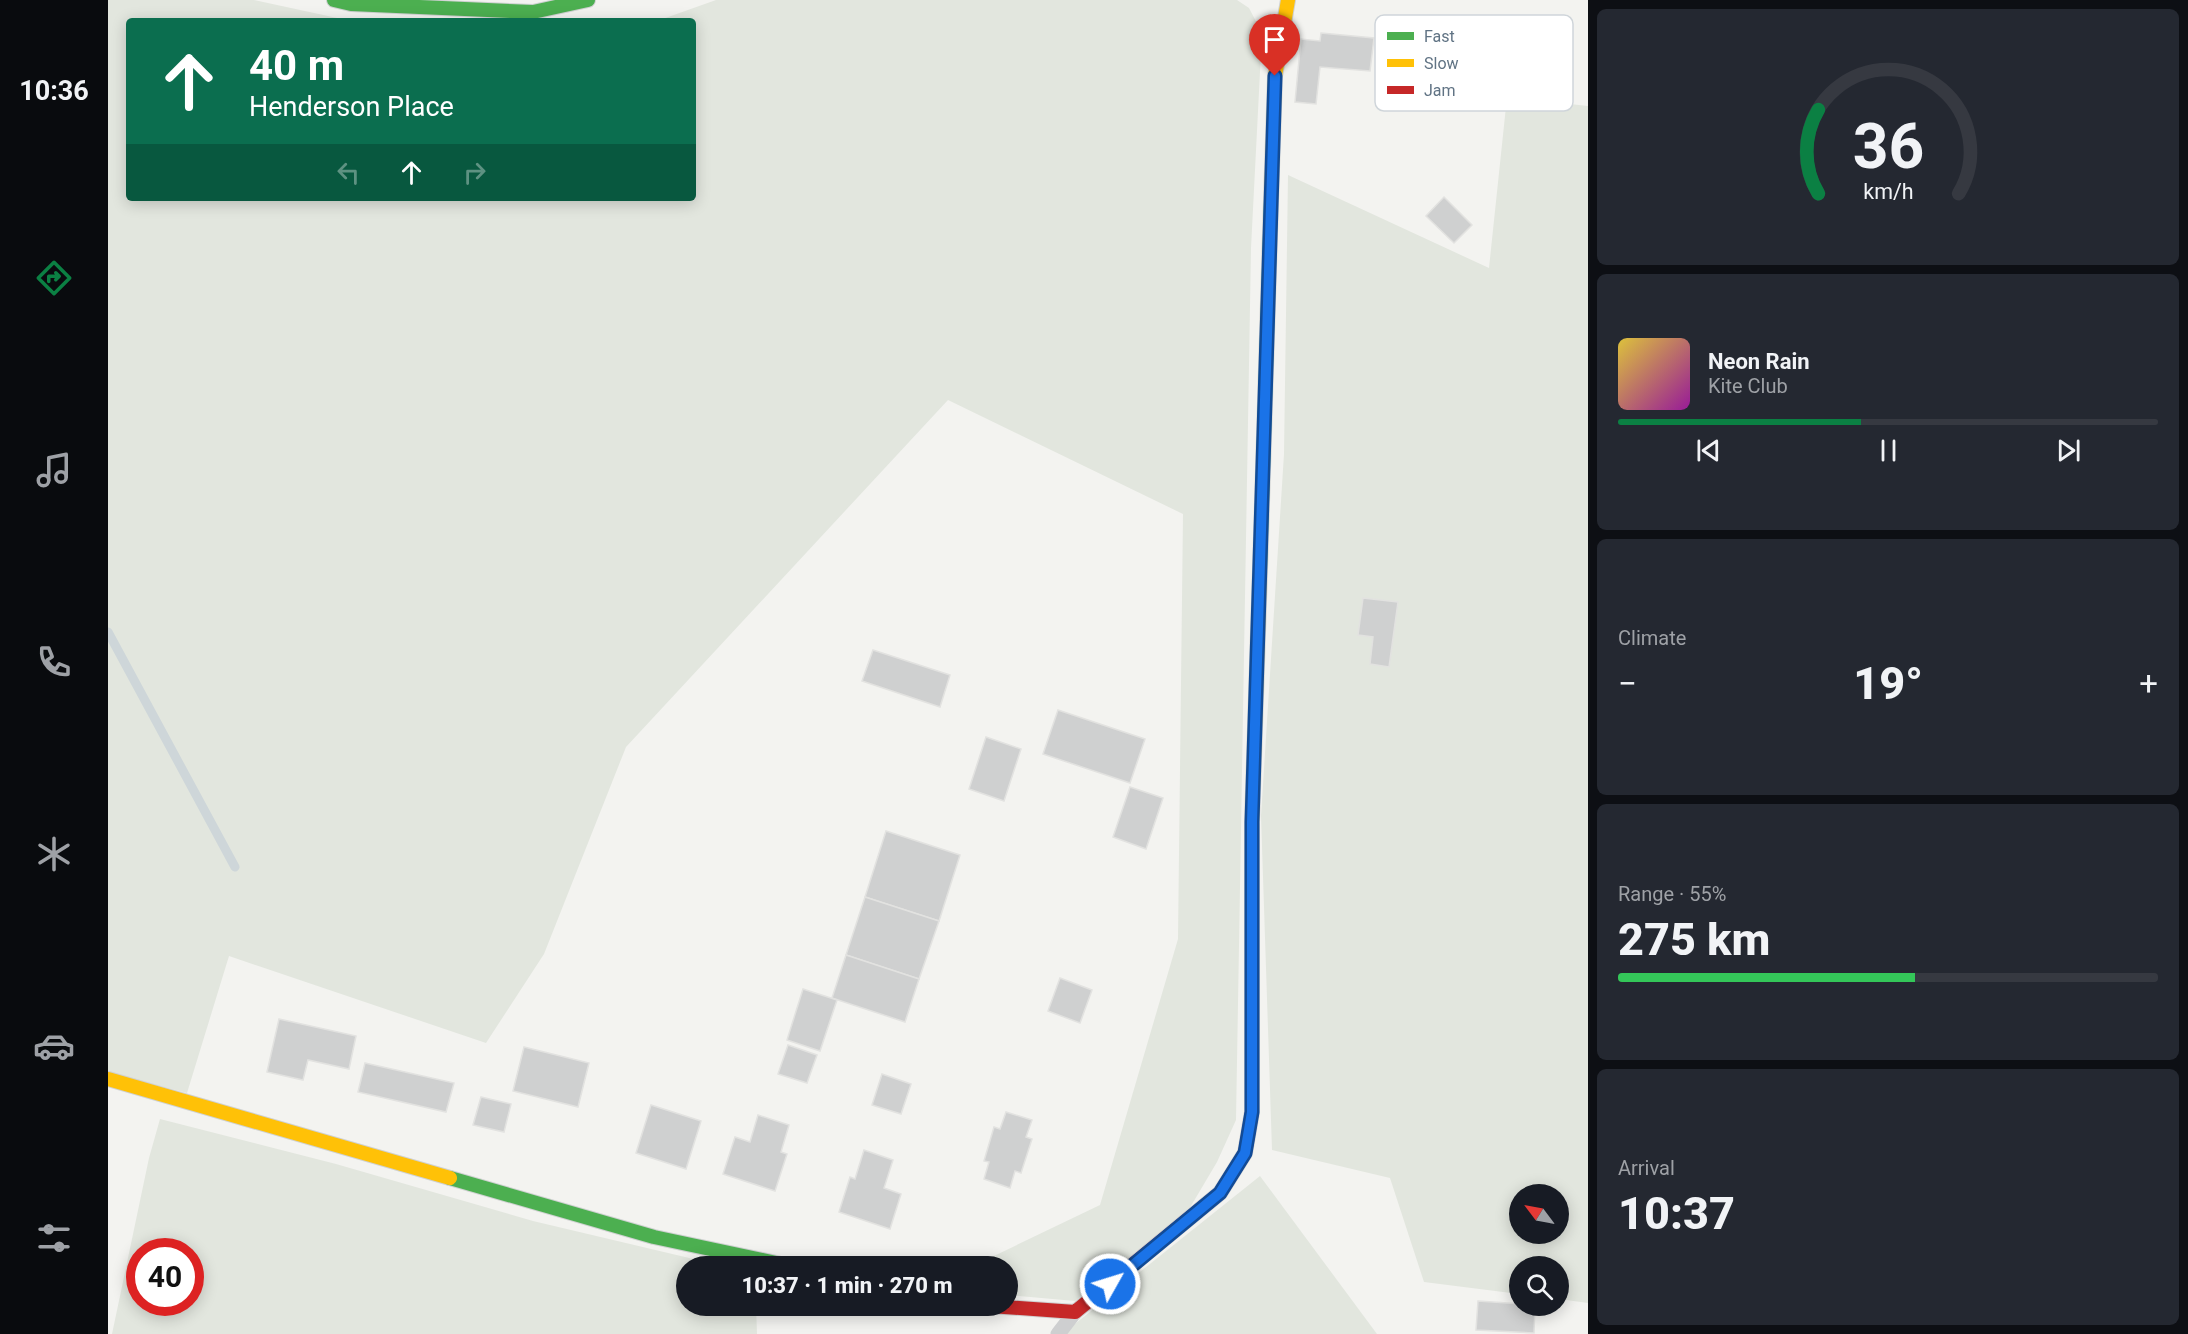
<!DOCTYPE html>
<meta charset="utf-8">
<style>
body{margin:0;font-family:Roboto,sans-serif;background:#242831;color:#f1f3f6;height:100vh;display:flex;flex-direction:column;font-size:22px;white-space:nowrap}
*{box-sizing:border-box;margin:0}
p{font-size:20px;color:#9ea1a6}
.icon{flex:none;width:33px;height:33px;fill:none;stroke:currentColor;stroke-width:2;stroke-linecap:round;stroke-linejoin:round}
.map{position:relative;flex:1;overflow:hidden}
.panel{display:flex;flex-direction:column;gap:9px;padding:9px;background:#0d0f14;width:600px}
.panel>*{flex:none}
.banner{position:absolute;left:18px;top:18px;width:570px;height:183px;border-radius:6px;box-shadow:0 3px 15px #0003;background:#0b6e4f;color:#fff;overflow:hidden}
.needle{width:39px;rotate:302deg}
.fabs{position:absolute;left:1401px;top:1184px;display:grid;gap:12px}
.fabs a{display:grid;place-items:center;width:60px;height:60px;border-radius:50%;background:#171b24;box-shadow:0 3px 15px #0003;font-size:30px}
.speed{position:absolute;left:18px;top:1238px;display:flex;gap:12px;font-size:30px;font-weight:700;text-align:center}
.speed>*{display:grid;place-content:center;width:78px;height:78px;border-radius:50%;background:#171b24;box-shadow:0 3px 15px #0003;line-height:1}
.speed .limit{border:9px solid #d22;background:#fff;color:#111}
.pin{position:absolute;display:grid;place-items:center;width:51px;height:51px;color:#fff;margin:-62px -26px;border-radius:50% 50% 50% 0;rotate:-45deg;box-shadow:0 0 6px #0007}
.pin .icon{rotate:45deg}
.me{position:absolute;width:66px;margin:-33px;rotate:51deg;stroke-linejoin:round;filter:drop-shadow(0 0 4px #0008)}
.turn{display:flex;align-items:center;gap:21px;height:126px;padding:0 24px;font-size:27px}
.turn .icon{width:78px;height:78px;stroke-width:2.5}
.turn b{display:block;font-size:42px;line-height:51px}
.lanes{display:flex;align-items:center;height:57px;padding:0 24px;background:#0003;justify-content:center;gap:30px;direction:ltr}
.lanes .off{opacity:.35}
.big{font-size:45px;font-weight:800;line-height:1.1}
.panel .tile{flex:1;display:flex;flex-direction:column;justify-content:center;gap:9px;min-width:0;padding:0 21px;border-radius:9px;background:#242831}
.panel .dial{align-items:center;gap:0}
.dial svg{height:156px;overflow:visible;fill:none;stroke:#363941;stroke-width:7;stroke-linecap:round;text-anchor:middle}
.dial text{fill:#f1f3f6;stroke:none}
.song{display:flex;align-items:center;gap:18px}
.cover{width:72px;height:72px;border-radius:9px;background:linear-gradient(135deg,hsl(50 70% 55%),hsl(300 70% 35%))}
.played{height:6px;border-radius:3px;background:linear-gradient(90deg,#0b8043 45%,#363941 45%)}
.keys{display:flex;justify-content:space-around;direction:ltr}
.heat{display:flex;justify-content:space-between;align-items:center;font-size:33px;direction:ltr}
.charge{height:9px;border-radius:4px;background:linear-gradient(90deg,#34c759 55%,#363941 0)}
.trip{position:absolute;left:568px;top:1256px;width:342px;height:60px;border-radius:30px;background:#171b24;box-shadow:0 3px 15px #0003;font-weight:800;line-height:60px;text-align:center}
main{display:flex;flex:1;min-height:0}
.tab-bar{display:flex;flex-direction:column;width:108px;justify-content:space-around;align-items:center;background:#090b0e;color:#9ea1a6}
.tab-bar .icon{width:42px;height:42px}
.tab-bar .on{color:#0b8043}
.tab-bar b{font-size:27px;color:#f1f3f6}
.map>svg:first-child{display:block}
</style>
<main>
<nav class="tab-bar">
<b>10:36</b>
<svg class="icon on" aria-label="directions" viewBox="0 0 24 24"><path d="M12 3l9 9-9 9-9-9zM9 14v-3h6M13 9l2 2-2 2"/></svg>
<svg class="icon" aria-label="music" viewBox="0 0 24 24"><path d="M9 18V5l10-2v13"/><circle cx="6" cy="18" r="3"/><circle cx="16" cy="16" r="3"/></svg>
<svg class="icon" aria-label="phone" viewBox="0 0 24 24"><path d="M5 4h4l2 5-3 2q2 4 5 5l2-3 5 2v4C11 20 4 13 5 4z"/></svg>
<svg class="icon" aria-label="climate" viewBox="0 0 24 24"><path d="M12 3v18M4 7l16 10M4 17L20 7"/></svg>
<svg class="icon" aria-label="car" viewBox="0 0 24 24"><path d="M5 17H2v-5l4-1 3-4h7l3 4 3 1v5h-3M9 17h6M6 11h13"/><circle cx="7" cy="17" r="2"/><circle cx="17" cy="17" r="2"/></svg>
<svg class="icon" aria-label="filters" viewBox="0 0 24 24"><path d="M4 7h16M4 17h16"/><circle cx="9" cy="7" r="2"/><circle cx="15" cy="17" r="2"/></svg>
</nav>
<div class="map">
<svg width="1480" height="1334" viewBox="0 0 1480 1334">
<rect width="100%" height="100%" fill="#f3f3f0"/>
<g fill="#e2e6de" fill-rule="evenodd">
<path d="M0,0h146l97,21h-222v177h564v-177h-36l59,-21h521l12,8 13,25 -11,215 -15,872 -19,42 -29,49 -113,90 -67,-6v-29h-35l127,-61 78,-266 5,-425 -235,-114 -322,347 -82,207 -58,89 -257,-87 -42,137 -79,-21z"/>
<path d="M1399,97l81,9v1197l-29,-4 -1,-33h-38l-1,28 -95,-12 -34,-104 -118,-28 -11,-334 23,-362 4,-279 201,93zM1412,1194h38v39h-38z"/>
<path d="M52,1119l176,45 197,57 190,45h-36v39h69l1,29h-645l37,-176zM32,1251h50v51h-50z"/>
<path d="M1152,1176l117,158h-311l5,-7z"/>
</g>
<g fill="none" stroke-linecap="round" stroke-linejoin="round">
<path stroke="#ced6d9" stroke-width="9" d="M0,632l127,235"/>
</g>
<g fill="#cfd0d0" stroke="#e2e2e0" stroke-width="1.5">
<path d="M1213,33l53,5 -4,33 -50,-4 -4,37 -21,-2 6,-63 19,2z"/>
<path d="M1336,197l28,28 -18,18 -28,-27z"/>
<path d="M1255,598l35,4 -9,65 -19,-3 3,-27 -15,-2z"/>
<path d="M765,650l77,25 -10,32 -78,-26z"/>
<path d="M950,710l87,29 -15,44 -87,-29z"/>
<path d="M878,737l35,12 -17,52 -35,-12z"/>
<path d="M1022,787l33,11 -17,51 -33,-12z"/>
<path d="M778,831l74,24 -21,66 -74,-24z"/>
<path d="M757,897l74,24 -20,58 -73,-24z"/>
<path d="M738,955l73,24 -14,43 -73,-24z"/>
<path d="M952,978l32,12 -12,33 -32,-12z"/>
<path d="M695,989l34,11 -17,51 -33,-11z"/>
<path d="M171,1019l77,17 -7,33 -41,-9 -5,20 -36,-8z"/>
<path d="M680,1045l29,10 -10,28 -29,-9z"/>
<path d="M416,1047l65,16 -11,44 -65,-16z"/>
<path d="M257,1063l89,20 -8,29 -88,-20z"/>
<path d="M774,1074l29,10 -10,30 -29,-9z"/>
<path d="M373,1097l30,7 -7,28 -31,-7z"/>
<path d="M543,1105l50,16 -15,48 -50,-16z"/>
<path d="M898,1112l26,8 -6,17 6,2 -11,34 -6,-2 -5,17 -26,-9 5,-17 -5,-1 10,-34 6,2z"/>
<path d="M650,1115l31,10 -8,27 6,2 -12,37 -52,-17 12,-37 15,5z"/>
<path d="M756,1150l29,10 -9,28 17,6 -11,35 -51,-17 11,-35 5,2z"/>
<path d="M1370,1301l57,4 -1,28 -58,-3z"/>
</g>
<g fill="none" stroke-linecap="round" stroke-linejoin="round">
<defs>
<g id="fast">
<path d="M226,0l17,4 182,8 55,-12"/>
<path d="M1152,570l11,-370"/>
<path d="M342,1178l204,59 136,29"/>
</g>
<g id="slow">
<path d="M1163,200l4,-124 13,-76"/>
<path d="M1144,1071v-249l8,-252"/>
<path d="M0,1079l342,99"/>
</g>
<path id="jam" d="M868,1305l99,7 145,-119 25,-40 7,-41v-41"/>
</defs>
<use href="#fast" stroke="#cfd1d1" stroke-width="16"/>
<use href="#slow" stroke="#cfd1d1" stroke-width="16"/>
<use href="#jam" stroke="#cfd1d1" stroke-width="16"/>
<path stroke="#cecfd0" stroke-width="15" d="M950,1334l17,-22"/>
<use href="#fast" stroke="#4caf50" stroke-width="14"/>
<use href="#slow" stroke="#ffc107" stroke-width="14"/>
<use href="#jam" stroke="#c62828" stroke-width="14"/>
</g>
<g fill="none" stroke-linecap="round" stroke-linejoin="round">
<defs>
<path id="route" d="M1002,1284l110,-91 25,-40 7,-41v-290l23,-746"/>
</defs>
<use href="#route" stroke="#114b97" stroke-width="15"/>
<use href="#route" stroke="#1a73e8" stroke-width="10"/>
</g>
<rect x="1267" y="15" width="198" height="96" rx="9" fill="#fff" stroke="#cfd5da" stroke-width="1.5"/>
<rect x="1279" y="32" width="27" height="8" fill="#4caf50"/>
<rect x="1279" y="59" width="27" height="8" fill="#ffc107"/>
<rect x="1279" y="86" width="27" height="8" fill="#c62828"/>
<g font-size="16" fill="#607384">
<text x="1316" y="42">Fast</text>
<text x="1316" y="69">Slow</text>
<text x="1316" y="96">Jam</text>
</g>
</svg>
<div class="fabs">
<a><svg class="needle" viewBox="-14 -14 28 28"><path d="M0-13l5 13h-10z" fill="#e53935"/><path d="M0 13l5-13h-10z" fill="#9ea1a6"/></svg></a>
<a><svg class="icon" aria-label="search" viewBox="0 0 24 24"><circle cx="10" cy="10" r="6"/><path d="M15 15l6 6"/></svg></a>
</div>
<div class="speed"><div class="limit">40</div></div>
<div class="pin" style="left:1167px;top:76px;background:#d93025"><svg class="icon" aria-label="arrive" viewBox="0 0 24 24"><path d="M6 21V4h12l-3 4 3 4H6"/></svg></div>
<svg class="me" style="left:1002px;top:1284px" viewBox="-20 -20 40 40"><circle r="17" fill="#1a73e8" stroke="#fff" stroke-width="3"/><path d="M0-11L8 9 0 5-8 9z" fill="#fff"/></svg>
<div class="trip">10:37 · 1 min · 270 m</div>
<div class="banner">
<div class="turn"><svg class="icon" aria-label="ahead" viewBox="0 0 24 24"><path d="M12 20V5M6 11l6-6 6 6"/></svg><div><b>40 m</b>Henderson Place</div></div>
<div class="lanes"><svg class="icon off" aria-label="left" viewBox="0 0 24 24"><path d="M17 20v-9H6M10 6l-5 5 5 5"/></svg><svg class="icon" aria-label="ahead" viewBox="0 0 24 24"><path d="M12 20V5M6 11l6-6 6 6"/></svg><svg class="icon off" aria-label="right" viewBox="0 0 24 24"><path d="M7 20v-9h11M14 6l5 5-5 5"/></svg></div>
</div>
</div>
<section class="panel">
<div class="tile dial"><svg viewBox="0 0 100 80">
<path d="M14 69A42 42 0 1 1 86 69"/>
<path d="M14 69A42 42 0 0 1 14 26" stroke="#0b8043"/>
<text x="50" y="56" font-size="32" font-weight="700">36</text>
<text x="50" y="72" font-size="11">km/h</text>
</svg></div>
<div class="tile">
<div class="song"><i class="cover"></i><div><b>Neon Rain</b><p>Kite Club</p></div></div>
<div class="played"></div>
<div class="keys"><svg class="icon" aria-label="previous" viewBox="0 0 24 24"><path d="M18 5L8 12l10 7zM5 5v14"/></svg><svg class="icon" aria-label="pause" viewBox="0 0 24 24"><path d="M8 5v14M16 5v14"/></svg><svg class="icon" aria-label="next" viewBox="0 0 24 24"><path d="M6 5l10 7-10 7zM19 5v14"/></svg></div>
</div>
<div class="tile"><p>Climate</p>
<div class="heat"><a>−</a><b class="big">19°</b><a>+</a></div>
</div>
<div class="tile"><p>Range · 55%</p><b class="big">275 km</b><div class="charge"></div></div>
<div class="tile"><p>Arrival</p><b class="big">10:37</b></div>
</section>
</main>
